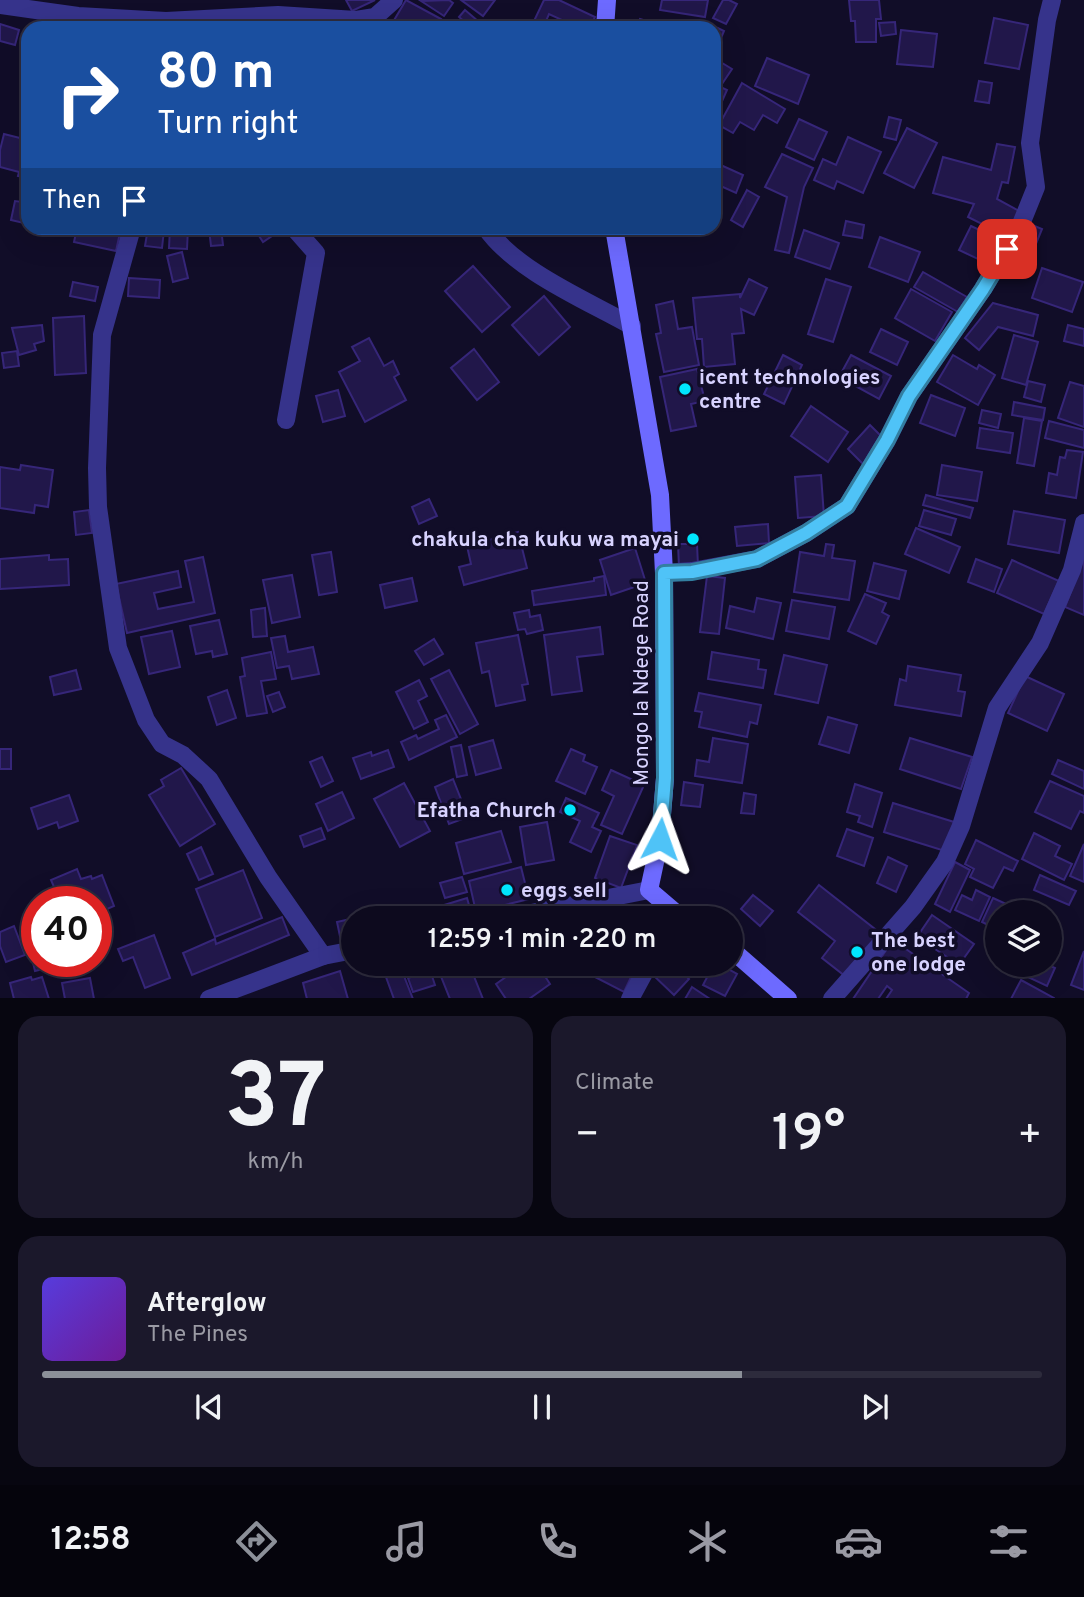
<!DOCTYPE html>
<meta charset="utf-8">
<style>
body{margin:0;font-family:Overpass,sans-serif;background:#1b182b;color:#f1f3f6;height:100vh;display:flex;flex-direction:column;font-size:26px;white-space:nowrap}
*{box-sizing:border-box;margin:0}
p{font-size:23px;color:#9a9aa4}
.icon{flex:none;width:38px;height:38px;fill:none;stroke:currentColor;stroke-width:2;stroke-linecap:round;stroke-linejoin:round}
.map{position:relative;height:998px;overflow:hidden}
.side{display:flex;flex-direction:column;gap:18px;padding:18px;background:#070610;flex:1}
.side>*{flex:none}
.top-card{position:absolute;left:21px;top:21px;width:700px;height:214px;border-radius:21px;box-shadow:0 7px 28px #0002,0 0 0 2px #2d2b3c;background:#1a4fa0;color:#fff;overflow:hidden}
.fabs{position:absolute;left:985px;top:900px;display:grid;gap:14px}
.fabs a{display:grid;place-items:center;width:77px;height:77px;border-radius:50%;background:#0d0a1e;box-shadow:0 7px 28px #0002,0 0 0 2px #2d2b3c;font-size:35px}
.speed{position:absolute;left:21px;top:886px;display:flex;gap:14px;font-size:35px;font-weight:700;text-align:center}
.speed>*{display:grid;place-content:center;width:91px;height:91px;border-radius:50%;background:#0d0a1e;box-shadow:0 7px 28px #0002,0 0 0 2px #2d2b3c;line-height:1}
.speed .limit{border:10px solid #d22;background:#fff;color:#111}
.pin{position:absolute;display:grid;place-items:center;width:60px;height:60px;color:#fff;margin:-30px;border-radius:14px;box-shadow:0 4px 10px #0006}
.me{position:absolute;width:77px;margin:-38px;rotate:4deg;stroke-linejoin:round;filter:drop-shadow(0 0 5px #0008)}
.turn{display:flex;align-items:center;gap:24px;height:147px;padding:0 21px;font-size:32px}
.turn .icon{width:91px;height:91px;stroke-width:2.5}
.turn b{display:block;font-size:49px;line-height:60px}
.then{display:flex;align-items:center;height:66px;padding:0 21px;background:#0003;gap:14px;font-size:26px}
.big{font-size:52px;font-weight:600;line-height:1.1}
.side .card{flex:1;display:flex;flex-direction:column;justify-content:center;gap:10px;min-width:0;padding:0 24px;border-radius:21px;background:#1b182b}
.side .dial{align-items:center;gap:0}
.dial b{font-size:91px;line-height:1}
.song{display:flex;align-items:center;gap:21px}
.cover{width:84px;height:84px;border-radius:10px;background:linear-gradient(135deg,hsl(250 70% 55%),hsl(280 70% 35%))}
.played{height:7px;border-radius:4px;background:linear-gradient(90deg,#8c9099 70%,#2d2b3c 70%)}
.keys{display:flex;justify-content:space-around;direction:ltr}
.heat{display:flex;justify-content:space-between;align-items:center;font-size:38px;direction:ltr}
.side .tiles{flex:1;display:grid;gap:18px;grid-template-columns:1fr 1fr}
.card:last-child{grid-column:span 2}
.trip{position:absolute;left:341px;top:906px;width:402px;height:70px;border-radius:35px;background:#0d0a1e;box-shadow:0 7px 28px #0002,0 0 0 2px #2d2b3c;font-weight:600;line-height:70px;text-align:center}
.tabs{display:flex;height:112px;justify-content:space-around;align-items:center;background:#05040c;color:#9a9aa4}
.tabs .icon{width:49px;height:49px}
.tabs .active{color:#8c9099}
.tabs b{font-size:32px;color:#f1f3f6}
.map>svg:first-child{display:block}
</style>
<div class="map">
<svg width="1084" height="999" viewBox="0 0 1084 999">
<rect width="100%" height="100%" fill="#110d28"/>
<g fill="#21174a" stroke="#362679" stroke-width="2">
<path d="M346,0h29l-23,11z"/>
<path d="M406,0l35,19 -5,9 -46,-1z"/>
<path d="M449,0l4,3 -9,13 -23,-15z"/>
<path d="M461,0h34l-12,16z"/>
<path d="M544,0h15l36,17 -5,11h-18l1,-3 -24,-11 -6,14 -10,-5z"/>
<path d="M662,0h46l-3,17 -45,-7z"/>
<path d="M723,0h6l8,4 -11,20 -13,-6z"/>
<path d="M849,0h30l2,19h-5v23h-20l-1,-21h-4z"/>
<path d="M465,10l13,11 -6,7 -13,-11z"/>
<path d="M994,18l34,7 -9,44 -34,-6z"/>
<path d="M640,19l30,9h-33z"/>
<path d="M705,22l19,9 -9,21 -1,-24h-11z"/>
<path d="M895,22l1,12 -15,2 -2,-13z"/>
<path d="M0,24l19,6 -4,15 -15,-4z"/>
<path d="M901,30l36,4 -4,33 -36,-3z"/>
<path d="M26,39h2v31l-6,-1z"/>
<path d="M714,58l18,11 -10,15 -8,-5z"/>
<path d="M767,58l42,17 -11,29 -43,-18z"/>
<path d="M979,81l13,2 -3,20 -14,-2z"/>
<path d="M742,83l43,26 -8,14 -14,-8 -9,15 -14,-8 -7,11 -14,-8z"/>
<path d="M714,84l13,6 -7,16 -6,-3z"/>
<path d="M889,117l12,3 -5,20 -12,-3z"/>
<path d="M799,119l28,13 -13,28 -28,-13z"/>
<path d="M907,128l30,15 -23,45 -30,-15z"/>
<path d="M4,134l24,6v84l-17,-4 4,-19 7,1 6,-24 -10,-2 1,-4 -19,-5v-17z"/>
<path d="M848,137l33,15 -18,41 -26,-12 -3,8 -20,-9 9,-21 13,6z"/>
<path d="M997,144l18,3 -7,36 -6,-1 -5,17 22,12 -13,25 -38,-19 6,-13 -41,-11 10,-36 48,13z"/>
<path d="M782,154l31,14 -9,19 -15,66 -14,-3 12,-53 -22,-10z"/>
<path d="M714,162l29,13 -7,18 -22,-10z"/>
<path d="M747,190l12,7 -16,30 -12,-7z"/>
<path d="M846,221l18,4 -2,13 -19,-3z"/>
<path d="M1025,222l17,7 -13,32 -17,-7z"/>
<path d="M971,226l36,17 -12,24 -36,-17z"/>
<path d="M77,228h44l-5,23 -42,-9z"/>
<path d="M148,228l16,2 -2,18 -17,-2z"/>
<path d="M170,228h18l-1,21 -18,-1z"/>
<path d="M221,228l2,17 -12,1 -2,-17z"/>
<path d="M254,228h26l1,2 -18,12z"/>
<path d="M804,230l35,13 -9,26 -35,-12z"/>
<path d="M880,237l40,15 -12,30 -39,-15z"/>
<path d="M182,252l6,26 -15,4 -6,-26z"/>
<path d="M473,266l37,41 -28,25 -37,-41z"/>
<path d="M1042,268l41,14 -11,30 -40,-14z"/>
<path d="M923,272l44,25 -9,15 -44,-25z"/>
<path d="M129,278l31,2 -1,18 -31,-2z"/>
<path d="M749,279l18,9 -13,27 -13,-6 3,24 -12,1 3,30 -31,3 -2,-28h-5l-4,-41 47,-4v4z"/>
<path d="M826,279l25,8 -18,55 -25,-8z"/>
<path d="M73,282l25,5 -3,14 -25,-5z"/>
<path d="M911,289l41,23 -17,29 -40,-23z"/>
<path d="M544,296l26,31 -31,28 -27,-30z"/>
<path d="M673,301l5,28 14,-2 7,38 -35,7 -8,-38 5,-1 -5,-28z"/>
<path d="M993,303l45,12 -5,21 -35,-9 -19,23 -14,-12z"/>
<path d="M84,316l2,57 -31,2 -2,-57z"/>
<path d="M42,325l2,16 -10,3 2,6 -17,5 -7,-27z"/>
<path d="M1068,325l16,4v17l-20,-5z"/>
<path d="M881,329l27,13 -11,23 -27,-13z"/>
<path d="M1014,335l24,7 -12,43 -24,-7z"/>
<path d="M369,338l15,28 9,-5 6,13 -5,3 12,23 -41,22 -26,-50 21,-11 -8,-14z"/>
<path d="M474,349l25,33 -22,18 -26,-32z"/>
<path d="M17,351l2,15 -15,2 -2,-15z"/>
<path d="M783,355l19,10 -18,39 -20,-10z"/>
<path d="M851,355l40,21 -12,23 -40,-22z"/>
<path d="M953,355l24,14 2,-4 16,10 -17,30 -41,-23z"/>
<path d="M697,369l8,32 -14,3 5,22 -25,5 -11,-54z"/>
<path d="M1028,381l17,4 -4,17 -17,-5z"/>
<path d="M1070,382l14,4v41l-26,-9z"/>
<path d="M338,390l7,26 -22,6 -7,-26z"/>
<path d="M931,395l34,13 -10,28 -35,-13z"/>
<path d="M1014,402l31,6 -2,12 -31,-5z"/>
<path d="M811,406l37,26 -20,30 -37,-26z"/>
<path d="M982,410l19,4 -3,14 -19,-5z"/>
<path d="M1024,418l18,3 -8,45 -17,-3z"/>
<path d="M1049,421l35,9v18l-39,-10z"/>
<path d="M870,425l16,16 -23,23 -15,-15z"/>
<path d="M980,428l33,5 -3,20 -33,-5z"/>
<path d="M1067,450l16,2 -7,46 -30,-5 3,-20 8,2 3,-18 5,1z"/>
<path d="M21,465l32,5 -5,37 -13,-2 -1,8 -34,-5v-41l20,3z"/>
<path d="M942,465l40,7 -5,29 -40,-6z"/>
<path d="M821,475l3,41 -26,2 -3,-41z"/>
<path d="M926,495l47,13 -3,10 -47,-13z"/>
<path d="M429,499l8,17 -18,8 -7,-17z"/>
<path d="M89,510l3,23 -16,2 -2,-23z"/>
<path d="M924,510l32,9 -5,16 -32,-9z"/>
<path d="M1014,511l51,9 -6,33 -51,-9z"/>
<path d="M768,524l1,19 -32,3 -2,-19z"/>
<path d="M916,528l44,19 -11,26 -44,-19z"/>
<path d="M518,532l9,36 -63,17 -5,-18 12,-3 -4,-18z"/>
<path d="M678,544h19l1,22 -19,1z"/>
<path d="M826,544l8,1 -2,13 23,3 -6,39 -55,-8 6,-40 24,4z"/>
<path d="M635,548l11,35 -35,12 -11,-35z"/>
<path d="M331,552l6,40 -18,3 -7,-40z"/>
<path d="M49,555v5l19,-1 1,26 -69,4v-30z"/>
<path d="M203,557l12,56 -88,20 -11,-49 62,-13 3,16 -27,6 4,16 36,-7 -9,-41z"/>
<path d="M1084,558v57l-19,-8z"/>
<path d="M976,559l26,10 -8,23 -26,-10z"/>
<path d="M1012,560l47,21 -15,33 -47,-21z"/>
<path d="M874,563l32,8 -7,28 -32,-8z"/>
<path d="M292,575l8,42 -28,6 -9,-43z"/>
<path d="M604,576l2,19 -72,10 -2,-14 62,-10v-3z"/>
<path d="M707,576l18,2 -6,56 -19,-2z"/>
<path d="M412,578l5,23 -32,7 -5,-23z"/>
<path d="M865,594l21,9 -4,9 7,4 -13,28 -28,-13z"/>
<path d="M757,598l24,5 -8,36 -47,-11 4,-22 24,6z"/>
<path d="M792,600l43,7 -6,32 -43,-8z"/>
<path d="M265,608l2,28 -14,1 -2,-27z"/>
<path d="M529,610l1,7 10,-2 3,15 -16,4 -2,-5 -7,1 -4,-17z"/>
<path d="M219,620l8,34 -14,3 -1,-6 -16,3 -6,-28z"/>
<path d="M600,627l3,27 -26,3 5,34 -30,4 -8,-60z"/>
<path d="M172,631l8,36 -31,7 -8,-37z"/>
<path d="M518,635l10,49 -6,1 3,15 -29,6 -7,-35 -7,2 -6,-30z"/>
<path d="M285,636l3,16 25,-5 6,27 -27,5 -3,-13 -12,2 -6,-30z"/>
<path d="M434,639l9,15 -19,11 -9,-14z"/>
<path d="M271,652l5,27 -15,2 6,32 -20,3 -7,-39 5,-1 -3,-18z"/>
<path d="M712,652l47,8 -1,9 8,1 -3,18 -55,-9z"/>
<path d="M784,655l43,10 -9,38 -43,-9z"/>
<path d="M908,666l53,9 -3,16 7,1 -4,24 -66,-11 5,-26 6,2z"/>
<path d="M76,670l5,19 -27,6 -4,-18z"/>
<path d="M449,670l29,54 -18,10 -29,-55z"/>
<path d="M1025,676l39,18 -17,37 -39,-18z"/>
<path d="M419,680l8,16 -9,5 10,21 -14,7 -18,-37z"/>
<path d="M227,690l9,28 -19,7 -9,-28z"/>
<path d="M279,692l6,15 -12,5 -6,-16z"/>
<path d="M699,693l62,12 -4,19 -7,-2 -3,15 -48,-10 3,-15 -7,-1z"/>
<path d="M446,715l11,22 -48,23 -8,-18 15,-7 2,4 21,-10 -4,-9z"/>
<path d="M828,717l29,8 -8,28 -30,-9z"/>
<path d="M713,738l35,6 -6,39 -47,-7 2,-16 12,2z"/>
<path d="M910,738l62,19 -11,32 -61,-20z"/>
<path d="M493,740l8,28 -25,7 -7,-28z"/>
<path d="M461,745l6,30 -10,2 -6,-30z"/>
<rect x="0" y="749" width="11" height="20"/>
<path d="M571,749l14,6 -2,6 14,6 -12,27 -29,-13z"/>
<path d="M388,750l6,17 -33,12 -8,-21 18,-6 1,4z"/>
<path d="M322,757l11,24 -12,6 -11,-25z"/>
<path d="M1058,760l26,11v18l-32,-15z"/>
<path d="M181,768l34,56 -35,22 -31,-51 15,-9 -3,-6z"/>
<path d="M611,770l33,15 -22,49 -21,-9 13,-29 -12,-6z"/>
<path d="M453,779l15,38 -19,7 -14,-37z"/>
<path d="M1050,781l34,15v17l-4,-2 -9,18 -36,-17z"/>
<path d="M684,782l19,3 -3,22 -19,-2z"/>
<path d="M404,783l26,48 -30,16 -26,-48z"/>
<path d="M855,784l27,9 -10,34 -14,-5 2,-6 -13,-4z"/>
<path d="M342,792l12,26 -26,13 -12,-27z"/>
<path d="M744,793l12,2 -2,19 -13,-1z"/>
<path d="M69,795l9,26 -19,7 -2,-6 -19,7 -7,-21z"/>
<path d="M566,798l33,15 -7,14 9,4 -10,21 -21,-10 10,-21 -20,-9z"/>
<path d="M893,803l61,19 -9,29 -61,-19z"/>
<path d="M547,822l7,38 -28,5 -6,-38z"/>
<path d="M321,828l4,11 -21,8 -4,-11z"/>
<path d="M847,829l26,9 -9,28 -27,-10z"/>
<path d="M501,831l10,31 -47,12 -8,-31z"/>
<path d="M1034,833l26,13 -5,10 17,8 -8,16 -42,-21z"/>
<path d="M610,836l27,9 -16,43 -26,-10z"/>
<path d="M976,840l42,21 -5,10 -9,-4 -11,21 -23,-11 4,-8 -9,-5z"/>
<path d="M1084,844v38l-14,-6z"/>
<path d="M201,847l12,27 -14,6 -12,-26z"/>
<path d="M888,857l19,9 -11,26 -19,-9z"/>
<path d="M955,862l15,8 -20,42 -15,-8z"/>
<path d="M521,867l8,32 -53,13 -7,-31z"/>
<path d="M77,869l4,10 10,-3 1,3 10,-4 12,31 -18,8v-13h-36l-9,-21z"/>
<path d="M243,870l19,48 -47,19 -19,-48z"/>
<path d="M1040,875l36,16 -7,14 -35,-15z"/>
<path d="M462,877l5,15 -22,6 -5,-15z"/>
<path d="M819,885l61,48 -35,43 -23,-18 13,-17 -37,-29z"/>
<path d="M976,890l14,7 -11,24 -24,-11 7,-15 10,5z"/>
<path d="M753,895l20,16 -13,15 -19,-17z"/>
<path d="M467,898l6,21h-28l-4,-13z"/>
<path d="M993,898l22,10 -1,4h-16v18l-16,-8z"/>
<path d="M399,908l3,11h-48v19l-13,3 -4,-19z"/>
<path d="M932,915l42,29 -15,21 -42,-28z"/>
<path d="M282,917l7,18 -97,40 -9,-22 32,-14 1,5z"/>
<path d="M14,926l11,29 -19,7 -6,-16v-14z"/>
<path d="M154,935l16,43 -25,10 -12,-31 -10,4 -5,-12z"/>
<path d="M893,940l76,53 -3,6h-80l6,-9 -5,-4 -9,13h-25z"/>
<path d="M37,949v12h8l2,7 -12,3 -5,-21z"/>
<path d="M1084,951v39l-13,-5z"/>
<path d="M449,964h20l14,35h-33l-12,-30z"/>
<path d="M524,964h13l13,20 -21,15h-23l-10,-15z"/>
<path d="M601,964h10l21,11 -8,17 -29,-15z"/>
<path d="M663,964h11l15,15 -15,16 -21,-20z"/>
<path d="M714,964h5l18,10 -12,22 -22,-11z"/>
<path d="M1016,964h30l9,4 -8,18 -34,-16z"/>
<path d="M430,970l5,15 -22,7 -5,-14z"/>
<path d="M340,971l8,28h-41l-4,-16z"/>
<path d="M402,971l11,28h-19l-8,-22z"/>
<path d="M31,977l1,3 10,-3 7,22h-35l-4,-16z"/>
<path d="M90,978l4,21h-29l-3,-16z"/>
<path d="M1021,980l33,18v1h-43z"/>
<path d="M692,987l18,12h-25z"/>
</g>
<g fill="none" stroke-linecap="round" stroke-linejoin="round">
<g stroke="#36338b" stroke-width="18">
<path d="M0,5l78,11 88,5 112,-6 78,5 19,-3 19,-17"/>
<path d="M132,228l-30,107 -5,133 1,39 20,141 28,72 16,24 21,11 26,24 59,98 55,79"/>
<path d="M486,228c30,43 100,72 146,98"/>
<path d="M286,420l30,-167 -22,-25"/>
<path d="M664,573l28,-2 65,-12 49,-26 41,-27 40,-66 22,-44 74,-107 36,-60 17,-42 -6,-44 17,-123 5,-20"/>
<path d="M501,919l148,-29"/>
<path d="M209,999l114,-43 31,-6"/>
<path d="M630,999l19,-35"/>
<path d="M832,999l81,-92 32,-45 16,-36 36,-118 43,-65 32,-73 12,-47"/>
</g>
<g stroke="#6d6aff" stroke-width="18">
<path d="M605,28l2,-28"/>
<path d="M614,228l46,267 4,78 1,205 -5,61 -11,51 34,29"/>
<path d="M732,950l56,49"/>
</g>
</g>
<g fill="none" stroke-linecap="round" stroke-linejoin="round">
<defs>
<path id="route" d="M660,839l5,-61 -1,-205 28,-1 65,-13 49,-26 41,-27 40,-66 22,-44 74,-107 24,-40"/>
</defs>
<use href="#route" stroke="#337fa1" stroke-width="18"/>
<use href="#route" stroke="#4fc3f7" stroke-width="12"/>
</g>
<g fill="#00e6fe" stroke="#110d28" stroke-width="2.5">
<circle cx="685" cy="389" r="7"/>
<circle cx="693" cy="539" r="7"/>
<circle cx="570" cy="810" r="7"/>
<circle cx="507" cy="890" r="7"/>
<circle cx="857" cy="952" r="7"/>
</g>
<g text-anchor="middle" stroke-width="7" stroke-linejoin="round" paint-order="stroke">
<g font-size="21" font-weight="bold" fill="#d8d3ff" stroke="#110d28" text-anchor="start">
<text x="699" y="384">icent technologies<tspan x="699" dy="24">centre</tspan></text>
<text x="679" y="546" text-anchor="end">chakula cha kuku wa mayai</text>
<text x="556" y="817" text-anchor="end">Efatha Church</text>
<text x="521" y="897">eggs sell</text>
<text x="871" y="947">The best<tspan x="871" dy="24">one lodge</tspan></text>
</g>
<g font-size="21" fill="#d8d3ff" stroke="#110d28">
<text transform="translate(641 683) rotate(-90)" y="7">Mongo la Ndege Road</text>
</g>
</g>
</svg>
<div class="fabs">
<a><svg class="icon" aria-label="layers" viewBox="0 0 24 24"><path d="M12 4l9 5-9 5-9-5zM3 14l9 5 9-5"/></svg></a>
</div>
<div class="speed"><div class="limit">40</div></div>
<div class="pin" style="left:1007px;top:249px;background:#d93025"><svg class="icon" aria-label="arrive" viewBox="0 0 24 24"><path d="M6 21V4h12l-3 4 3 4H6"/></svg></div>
<svg class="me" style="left:660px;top:839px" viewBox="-20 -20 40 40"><path d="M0-17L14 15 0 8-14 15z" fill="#4fc3f7" stroke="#fff" stroke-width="4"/></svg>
<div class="trip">12:59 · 1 min · 220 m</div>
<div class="top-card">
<div class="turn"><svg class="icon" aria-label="right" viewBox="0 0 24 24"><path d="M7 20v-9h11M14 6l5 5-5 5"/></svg><div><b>80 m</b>Turn right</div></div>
<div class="then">Then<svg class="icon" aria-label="arrive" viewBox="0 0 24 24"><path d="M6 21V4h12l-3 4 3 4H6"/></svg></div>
</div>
</div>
<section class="side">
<div class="tiles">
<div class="card dial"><b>37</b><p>km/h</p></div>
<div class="card"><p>Climate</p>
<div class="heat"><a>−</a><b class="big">19°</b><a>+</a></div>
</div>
<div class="card">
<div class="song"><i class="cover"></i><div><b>Afterglow</b><p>The Pines</p></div></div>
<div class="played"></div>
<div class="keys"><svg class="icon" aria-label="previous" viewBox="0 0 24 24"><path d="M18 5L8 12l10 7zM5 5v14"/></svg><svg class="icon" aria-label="pause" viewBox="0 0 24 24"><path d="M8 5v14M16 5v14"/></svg><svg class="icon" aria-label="next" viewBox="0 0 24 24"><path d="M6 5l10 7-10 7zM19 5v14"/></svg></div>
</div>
</div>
</section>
<nav class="tabs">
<b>12:58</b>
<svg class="icon active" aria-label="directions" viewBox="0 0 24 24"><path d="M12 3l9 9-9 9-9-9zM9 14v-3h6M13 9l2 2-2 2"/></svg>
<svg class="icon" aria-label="music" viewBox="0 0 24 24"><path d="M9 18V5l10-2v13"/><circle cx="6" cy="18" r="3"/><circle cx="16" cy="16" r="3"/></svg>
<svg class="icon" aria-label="phone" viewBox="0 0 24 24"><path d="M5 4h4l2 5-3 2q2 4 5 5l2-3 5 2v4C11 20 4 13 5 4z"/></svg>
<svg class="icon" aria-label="climate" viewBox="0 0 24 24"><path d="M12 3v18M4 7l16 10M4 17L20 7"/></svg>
<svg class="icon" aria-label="car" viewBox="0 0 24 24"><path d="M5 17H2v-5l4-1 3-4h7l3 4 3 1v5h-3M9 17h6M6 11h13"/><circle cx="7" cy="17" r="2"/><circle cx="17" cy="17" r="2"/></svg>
<svg class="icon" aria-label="filters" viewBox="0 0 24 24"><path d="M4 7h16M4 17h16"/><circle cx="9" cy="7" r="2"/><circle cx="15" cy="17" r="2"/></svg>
</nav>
